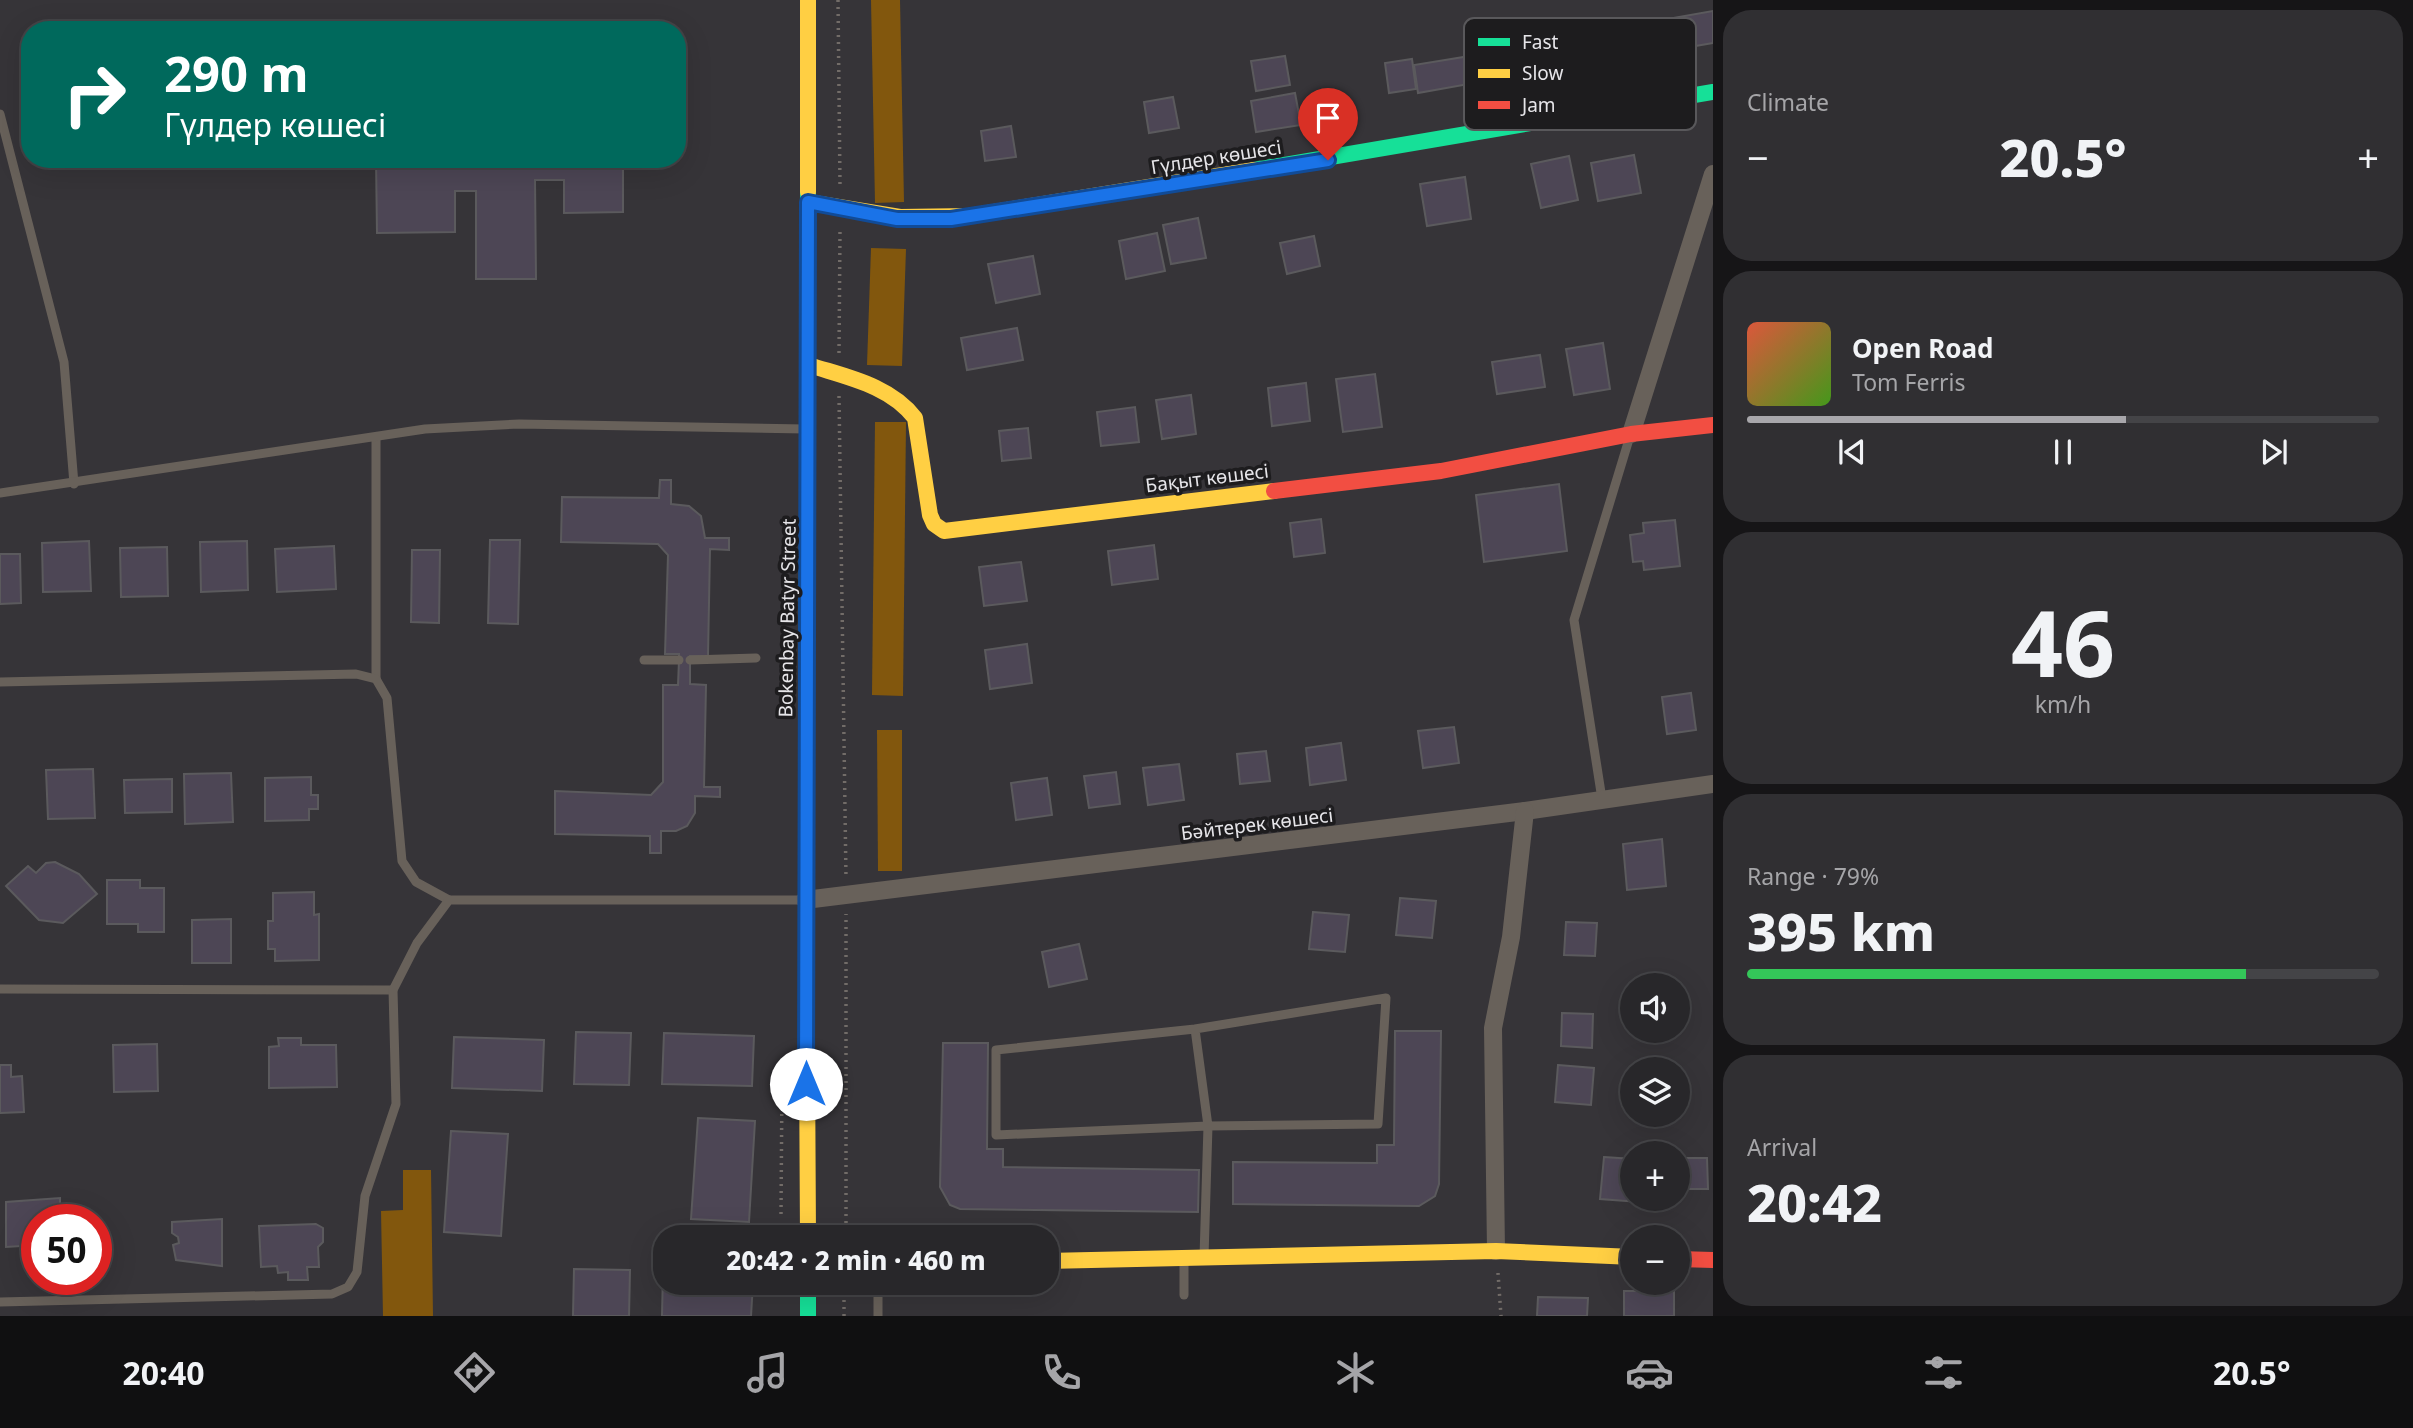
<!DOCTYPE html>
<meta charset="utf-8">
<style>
body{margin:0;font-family:"Noto Sans",sans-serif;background:#302f32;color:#f1f3f6;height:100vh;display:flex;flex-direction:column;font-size:26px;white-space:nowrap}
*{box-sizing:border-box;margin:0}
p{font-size:23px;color:#a5a5a8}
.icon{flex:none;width:38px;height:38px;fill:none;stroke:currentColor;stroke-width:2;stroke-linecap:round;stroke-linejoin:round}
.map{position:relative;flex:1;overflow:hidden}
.panel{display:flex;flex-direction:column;gap:10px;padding:10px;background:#161517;width:700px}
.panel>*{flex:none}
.hud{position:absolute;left:21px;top:21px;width:665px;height:147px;border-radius:28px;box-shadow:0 7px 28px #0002,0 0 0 2px #444447;background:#00695c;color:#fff;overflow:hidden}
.fabs{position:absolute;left:1620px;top:973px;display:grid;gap:14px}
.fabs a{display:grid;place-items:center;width:70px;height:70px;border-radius:50%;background:#28272a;box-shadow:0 7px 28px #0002,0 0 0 2px #444447;font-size:35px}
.speed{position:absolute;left:21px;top:1204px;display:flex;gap:14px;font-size:35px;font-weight:700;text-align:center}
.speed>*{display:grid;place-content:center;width:91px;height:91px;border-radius:50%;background:#28272a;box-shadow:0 7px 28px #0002,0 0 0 2px #444447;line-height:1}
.speed .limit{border:10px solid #d22;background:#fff;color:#111}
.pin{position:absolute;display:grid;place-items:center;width:60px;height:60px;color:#fff;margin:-72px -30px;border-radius:50% 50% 50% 0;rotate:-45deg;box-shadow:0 0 7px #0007}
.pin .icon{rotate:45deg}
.me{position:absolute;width:77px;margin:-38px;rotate:0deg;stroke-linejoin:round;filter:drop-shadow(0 0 5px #0008)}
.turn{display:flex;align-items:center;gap:24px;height:147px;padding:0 28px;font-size:32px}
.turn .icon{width:91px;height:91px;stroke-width:2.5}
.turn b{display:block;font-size:49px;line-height:60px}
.big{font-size:52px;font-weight:800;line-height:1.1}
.panel .card{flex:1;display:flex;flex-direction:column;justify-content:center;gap:10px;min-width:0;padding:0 24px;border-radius:28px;background:#302f32}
.panel .dial{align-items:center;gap:0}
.dial b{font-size:91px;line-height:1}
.song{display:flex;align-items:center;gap:21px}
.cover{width:84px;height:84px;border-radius:10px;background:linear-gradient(135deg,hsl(10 70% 55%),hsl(100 70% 35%))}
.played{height:7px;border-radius:4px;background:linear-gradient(90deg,#a8a7ab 60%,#444447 60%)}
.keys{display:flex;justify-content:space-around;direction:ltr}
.heat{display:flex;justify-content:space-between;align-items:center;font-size:38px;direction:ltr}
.charge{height:10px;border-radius:5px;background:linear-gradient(90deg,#34c759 79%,#444447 0)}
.trip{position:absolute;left:653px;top:1225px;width:406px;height:70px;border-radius:28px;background:#28272a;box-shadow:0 7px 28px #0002,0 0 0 2px #444447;font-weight:800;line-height:70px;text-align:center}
.tabs{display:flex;height:112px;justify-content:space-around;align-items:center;background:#101011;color:#a5a5a8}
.tabs .icon{width:49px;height:49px}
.tabs .active{color:#a8a7ab}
.tabs b{font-size:32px;color:#f1f3f6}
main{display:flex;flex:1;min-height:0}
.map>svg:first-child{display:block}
</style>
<main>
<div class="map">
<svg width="1713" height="1316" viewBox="0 0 1713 1316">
<rect width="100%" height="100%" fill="#363438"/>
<g fill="#82570d">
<path d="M871,0h29l4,202 -29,1z"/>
<path d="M871,248l35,1 -4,117 -35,-1z"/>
<path d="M875,422h31l-3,274 -31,-1z"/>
<path d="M877,730h25v141h-24z"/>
<path d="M403,1170h28l2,146h-50l-2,-105 22,-1z"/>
</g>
<g fill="#4d4655" stroke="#5b5a5d" stroke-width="2">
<path d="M1713,11v32l-35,6 -5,-31z"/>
<path d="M1476,55l4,27 -62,11 -4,-28z"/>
<path d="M1285,56l5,29 -34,6 -5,-30z"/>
<path d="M1412,59l4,30 -27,4 -4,-30z"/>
<path d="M1295,93l6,32 -45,7 -5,-31z"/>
<path d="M1173,97l6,31 -30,5 -5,-31z"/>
<path d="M1011,126l5,31 -31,4 -4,-30z"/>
<path d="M1634,155l7,38 -43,8 -7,-38z"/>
<path d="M1569,156l9,44 -37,8 -10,-44z"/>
<path d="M376,159h247v53l-59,1v-33h-29l1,99h-60v-88h-21v41l-78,1z"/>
<path d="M1465,177l6,42 -44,7 -7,-42z"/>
<path d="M1198,218l8,40 -35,6 -8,-39z"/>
<path d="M1157,233l8,38 -39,8 -7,-38z"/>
<path d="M1314,236l6,30 -33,8 -7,-31z"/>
<path d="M1033,256l7,38 -44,9 -8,-39z"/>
<path d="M1017,328l6,32 -56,10 -6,-32z"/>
<path d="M1603,343l7,46 -36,6 -8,-46z"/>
<path d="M1540,355l5,32 -48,7 -5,-32z"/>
<path d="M1375,374l7,53 -39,5 -7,-53z"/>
<path d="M1306,383l4,38 -38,5 -4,-38z"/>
<path d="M1191,395l5,39 -34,5 -6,-39z"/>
<path d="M1135,407l4,35 -38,4 -4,-34z"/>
<path d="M1028,428l3,30 -29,3 -3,-30z"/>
<path d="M660,480h11v24l18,2 12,10 4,22h24v12l-19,-1 -2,107h-18v28l16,1 -2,102h16v10l-25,-1v17l-8,13 -11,5h-15v22h-11v-17l-95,-2v-43l96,4 12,-13v-97h15l1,-25v-6h-14l3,-99 -10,-11 -97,-2 1,-45 97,1z"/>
<path d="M1559,484l8,67 -83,11 -8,-67z"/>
<path d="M1321,519l4,34 -31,4 -4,-34z"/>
<path d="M1675,520l5,46 -36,4 -1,-9 -10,1 -3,-27 14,-2 -1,-10z"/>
<path d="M490,540h30l-2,84 -30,-1z"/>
<path d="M89,541l2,50 -48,1 -1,-49z"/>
<path d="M247,541l1,49 -47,2 -1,-50z"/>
<path d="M1154,545l4,34 -46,6 -4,-34z"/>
<path d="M334,546l2,43 -59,3 -2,-43z"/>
<path d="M167,547l1,49 -47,1 -1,-49z"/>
<path d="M412,550h28l-1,73 -28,-1z"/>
<path d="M0,554h20l1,49 -21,1z"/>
<path d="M1021,562l6,39 -43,5 -5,-39z"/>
<path d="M1027,644l5,39 -42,6 -5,-39z"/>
<path d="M1691,693l5,37 -29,4 -5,-37z"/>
<path d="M1454,727l5,36 -36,5 -5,-37z"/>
<path d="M1341,743l5,37 -36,5 -4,-37z"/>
<path d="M1266,751l4,30 -30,3 -3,-30z"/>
<path d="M1179,764l5,36 -36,5 -5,-37z"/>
<path d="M93,769l2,49 -47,1 -2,-49z"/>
<path d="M1116,772l4,32 -31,4 -5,-32z"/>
<path d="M231,773l2,49 -48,2 -1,-50z"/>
<path d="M311,777v18h7v14h-9v11l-44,1v-43z"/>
<path d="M1047,778l5,37 -36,5 -5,-37z"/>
<path d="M172,779v33l-47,1 -1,-33z"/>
<path d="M1662,839l4,47 -39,4 -4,-46z"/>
<path d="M55,862l24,12 18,20 -34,29 -24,-3 -33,-34 22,-20 8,7 10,-10z"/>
<path d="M107,880h33v8h24v44h-26v-8h-31z"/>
<path d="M314,892v23l5,-1v46l-44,1v-12h-7v-28h5v-28z"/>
<path d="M1400,898l36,3 -4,37 -36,-3z"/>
<path d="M1313,912l36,3 -4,37 -36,-3z"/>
<path d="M231,919v44h-39v-43z"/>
<path d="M1566,922l31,1 -2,33 -31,-1z"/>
<path d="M1079,944l8,35 -38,8 -7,-35z"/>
<path d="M1562,1013l31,1 -1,34 -31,-2z"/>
<path d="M1395,1031h46l-2,153 -4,12 -16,10 -186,-2v-42l144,1v-18h17z"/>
<path d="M576,1032l55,1 -2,52 -55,-1z"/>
<path d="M664,1033l90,3 -2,50 -90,-2z"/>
<path d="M454,1037l90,3 -2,51 -90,-3z"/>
<path d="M278,1038h23v7h35l1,42 -68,1v-41l10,-1z"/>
<path d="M943,1043h45l-1,106h16v18l196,3 -1,42 -238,-3 -10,-4 -10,-18z"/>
<path d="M157,1044l1,47 -44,1 -1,-47z"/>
<path d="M0,1065h11v12l11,-1 2,36 -24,1z"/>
<path d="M1558,1065l36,3 -3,37 -36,-3z"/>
<path d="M698,1118l57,3 -6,101 -58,-3z"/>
<path d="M451,1131l57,3 -7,102 -57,-4z"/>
<path d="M1604,1157l29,2v40h6v3l-39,-3z"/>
<path d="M1678,1158h29l1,31h-30z"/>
<path d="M60,1198v22h-23v25l-31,2v-45z"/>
<path d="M222,1219v47l-46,-6 -3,-15 6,-2 -1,-6 -6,-4v-11z"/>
<path d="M316,1224l7,4v14l-5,5 1,20h-12l1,13h-20v-8l-10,1 -1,-7 -16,1 -2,-41z"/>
<path d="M574,1269l56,1 -1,46h-56z"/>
<path d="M663,1271l2,12h88l-2,33h-89z"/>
<rect x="1624" y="1291" width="50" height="25"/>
<path d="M1538,1297l50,1 -1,18h-50z"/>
</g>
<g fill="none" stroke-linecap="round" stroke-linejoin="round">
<g stroke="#726c68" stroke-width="3.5" stroke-dasharray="2 5" stroke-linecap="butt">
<path d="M838,0l2,185"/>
<path d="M839,353l1,-122"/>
<path d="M839,396l7,482"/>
<path d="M781,1214l1,-135"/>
<path d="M846,1237v-323"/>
<path d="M1498,1273l3,43"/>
<path d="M844,1316v-33"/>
</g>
<g stroke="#68615a" stroke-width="9">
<path d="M0,114l64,248 10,122"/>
<path d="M376,437v242"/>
<path d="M0,493l425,-64 94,-5 286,5"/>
<path d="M644,660h35"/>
<path d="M690,660l66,-2"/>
<path d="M0,682l356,-8 20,5 11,19 15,163 14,21 33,18"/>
<path d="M1602,799l-28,-179 56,-184"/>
<path d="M0,989l393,1"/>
<path d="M1195,1029l191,-31 -8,126 -170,2 -212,9v-85l199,-21 13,97 -4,131"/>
<path d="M1184,1295v-34"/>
<path d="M0,1302l332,-8 16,-7 9,-15 8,-76 31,-92 -3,-114 24,-47 32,-43h354"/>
<path d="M878,1316v-33"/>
</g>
<g stroke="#68615a" stroke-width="18">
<path d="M1631,434l82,-260"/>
<path d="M805,900l720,-89 188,-27"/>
<path d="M1496,1251l-3,-223 18,-91 14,-126"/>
</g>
<g stroke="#16e098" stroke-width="16">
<path d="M1254,170l459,-78"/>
<path d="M806,873l2,-681"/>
<path d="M808,1283v33"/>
</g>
<g stroke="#ffcf43" stroke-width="16">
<path d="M808,192v-192"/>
<path d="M808,202l92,15 69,-1 285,-46"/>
<path d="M809,365c37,12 81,20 106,53l15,97 4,9 10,7 330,-40"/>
<path d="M806,873l2,364"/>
<path d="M1046,1261l450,-10 137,6"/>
</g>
<g stroke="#f24e42" stroke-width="16">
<path d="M1274,491l167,-20 190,-37 82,-9"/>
<path d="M1678,1259l35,1"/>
</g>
</g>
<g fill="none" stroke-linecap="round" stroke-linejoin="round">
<defs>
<path id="route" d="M806,1084l2,-882 89,17h54l377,-59"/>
</defs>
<use href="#route" stroke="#114b97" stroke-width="18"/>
<use href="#route" stroke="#1a73e8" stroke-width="12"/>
</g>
<g text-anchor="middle" stroke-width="7" stroke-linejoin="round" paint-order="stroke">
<g font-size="19" fill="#e6e5e9" stroke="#1d1c1e">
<text transform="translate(1216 157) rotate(-9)" y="7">Гүлдер көшесі</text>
<text transform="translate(1207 478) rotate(-7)" y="7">Бақыт көшесі</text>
<text transform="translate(787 618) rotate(-89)" y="7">Bokenbay Batyr Street</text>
<text transform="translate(1257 824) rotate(-7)" y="7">Бәйтерек көшесі</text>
</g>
</g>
<rect x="1464" y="18" width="232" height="112" rx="10" fill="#1d1c1e" stroke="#59585b" stroke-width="2"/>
<rect x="1478" y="38" width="32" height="8" fill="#16e098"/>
<rect x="1478" y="69" width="32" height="9" fill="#ffcf43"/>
<rect x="1478" y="101" width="32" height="8" fill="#f24e42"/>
<g font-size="19" fill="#e6e5e9">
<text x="1522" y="49">Fast</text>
<text x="1522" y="80">Slow</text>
<text x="1522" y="112">Jam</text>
</g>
</svg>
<div class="fabs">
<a><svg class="icon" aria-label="sound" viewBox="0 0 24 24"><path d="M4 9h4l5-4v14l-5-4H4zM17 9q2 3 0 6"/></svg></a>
<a><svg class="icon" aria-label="layers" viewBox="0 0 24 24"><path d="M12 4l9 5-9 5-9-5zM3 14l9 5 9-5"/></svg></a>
<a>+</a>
<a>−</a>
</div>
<div class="speed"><div class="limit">50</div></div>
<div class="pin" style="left:1328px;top:160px;background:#d93025"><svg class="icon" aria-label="arrive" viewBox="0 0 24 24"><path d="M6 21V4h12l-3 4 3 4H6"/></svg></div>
<svg class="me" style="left:806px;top:1084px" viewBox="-20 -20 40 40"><circle r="19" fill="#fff"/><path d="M0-13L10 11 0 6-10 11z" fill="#1a73e8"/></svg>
<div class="trip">20:42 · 2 min · 460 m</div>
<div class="hud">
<div class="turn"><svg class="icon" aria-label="right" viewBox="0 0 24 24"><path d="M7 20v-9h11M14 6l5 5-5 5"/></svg><div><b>290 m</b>Гүлдер көшесі</div></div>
</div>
</div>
<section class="panel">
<div class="card"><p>Climate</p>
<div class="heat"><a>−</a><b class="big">20.5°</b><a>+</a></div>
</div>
<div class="card">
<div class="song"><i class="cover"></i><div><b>Open Road</b><p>Tom Ferris</p></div></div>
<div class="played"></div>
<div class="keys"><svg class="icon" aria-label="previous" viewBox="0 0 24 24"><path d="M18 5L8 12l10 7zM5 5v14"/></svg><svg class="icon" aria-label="pause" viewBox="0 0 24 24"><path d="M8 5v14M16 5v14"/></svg><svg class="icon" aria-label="next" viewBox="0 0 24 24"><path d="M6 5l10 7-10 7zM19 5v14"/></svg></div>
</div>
<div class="card dial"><b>46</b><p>km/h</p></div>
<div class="card"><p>Range · 79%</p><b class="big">395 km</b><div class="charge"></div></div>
<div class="card"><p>Arrival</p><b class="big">20:42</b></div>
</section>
</main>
<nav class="tabs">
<b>20:40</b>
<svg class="icon active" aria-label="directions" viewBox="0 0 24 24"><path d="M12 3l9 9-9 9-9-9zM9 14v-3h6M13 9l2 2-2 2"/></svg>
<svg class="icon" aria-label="music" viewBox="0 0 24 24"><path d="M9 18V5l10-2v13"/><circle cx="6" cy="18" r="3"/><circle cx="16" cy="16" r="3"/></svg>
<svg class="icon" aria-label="phone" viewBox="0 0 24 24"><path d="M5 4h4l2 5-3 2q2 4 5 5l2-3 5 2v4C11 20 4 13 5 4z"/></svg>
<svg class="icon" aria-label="climate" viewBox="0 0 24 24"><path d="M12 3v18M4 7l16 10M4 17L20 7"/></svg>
<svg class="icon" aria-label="car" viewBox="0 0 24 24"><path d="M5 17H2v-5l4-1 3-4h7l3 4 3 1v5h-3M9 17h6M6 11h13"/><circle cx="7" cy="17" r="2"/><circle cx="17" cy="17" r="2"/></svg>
<svg class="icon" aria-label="filters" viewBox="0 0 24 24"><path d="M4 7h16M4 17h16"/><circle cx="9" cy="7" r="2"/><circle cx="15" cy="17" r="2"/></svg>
<b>20.5°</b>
</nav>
